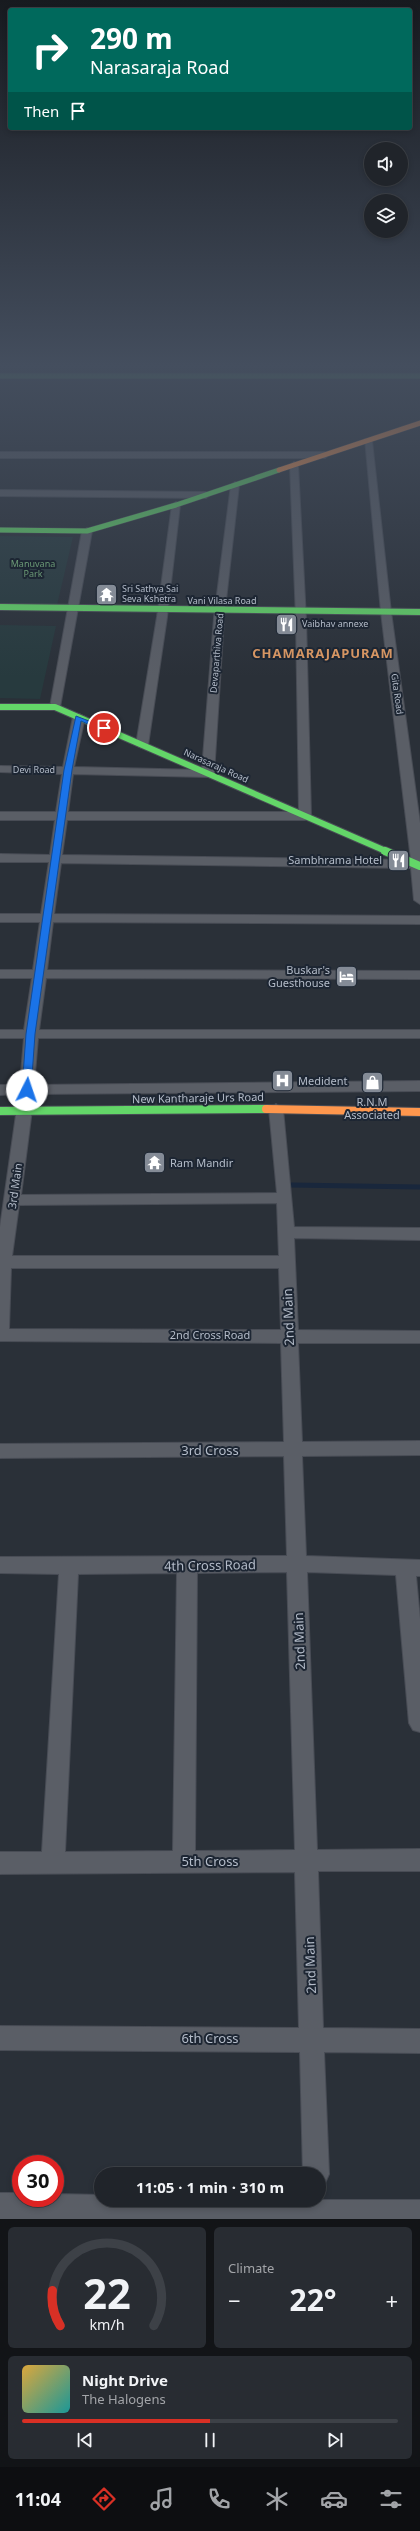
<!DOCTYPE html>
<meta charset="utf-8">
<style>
body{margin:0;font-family:"Noto Sans",sans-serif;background:#282c32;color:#f1f3f6;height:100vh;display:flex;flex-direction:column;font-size:15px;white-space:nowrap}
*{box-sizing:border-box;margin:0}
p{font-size:13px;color:#a2a4a8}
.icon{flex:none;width:22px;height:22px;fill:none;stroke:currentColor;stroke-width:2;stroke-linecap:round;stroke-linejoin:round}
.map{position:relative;height:2219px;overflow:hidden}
.sheet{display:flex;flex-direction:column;gap:8px;padding:8px;background:#121417;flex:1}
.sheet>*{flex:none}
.banner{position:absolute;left:8px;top:8px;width:404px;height:122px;border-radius:4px;box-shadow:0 2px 6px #0003,0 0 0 1px #3d4147;background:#00695c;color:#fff;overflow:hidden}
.buttons{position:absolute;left:364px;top:142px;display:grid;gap:8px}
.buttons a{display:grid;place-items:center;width:44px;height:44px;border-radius:50%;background:#20242a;box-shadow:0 2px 6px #0003,0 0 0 1px #3d4147;font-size:20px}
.speed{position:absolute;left:12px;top:2155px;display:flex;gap:8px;font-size:20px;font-weight:700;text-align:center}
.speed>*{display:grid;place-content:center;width:52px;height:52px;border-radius:50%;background:#20242a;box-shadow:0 2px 6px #0003,0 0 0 1px #3d4147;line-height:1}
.speed .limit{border:6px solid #d22;background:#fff;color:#111}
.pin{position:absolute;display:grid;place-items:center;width:34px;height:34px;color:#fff;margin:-17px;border:2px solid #fff;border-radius:50%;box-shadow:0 1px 4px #0007}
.me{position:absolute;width:44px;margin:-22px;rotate:4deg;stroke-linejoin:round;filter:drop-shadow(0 0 3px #0008)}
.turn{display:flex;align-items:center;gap:14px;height:84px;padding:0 16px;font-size:18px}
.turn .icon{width:52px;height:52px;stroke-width:2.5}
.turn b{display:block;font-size:28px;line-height:34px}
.then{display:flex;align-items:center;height:38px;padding:0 16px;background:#0003;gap:8px;font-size:15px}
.big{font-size:30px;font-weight:700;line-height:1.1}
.sheet .widget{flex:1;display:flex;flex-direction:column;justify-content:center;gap:6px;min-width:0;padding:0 14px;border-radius:6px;background:#282c32}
.sheet .dial{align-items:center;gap:0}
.dial svg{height:104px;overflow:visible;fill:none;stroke:#3d4147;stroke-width:7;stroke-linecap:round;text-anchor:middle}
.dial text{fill:#f1f3f6;stroke:none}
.song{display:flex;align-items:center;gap:12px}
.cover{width:48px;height:48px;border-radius:6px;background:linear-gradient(135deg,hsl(40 70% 55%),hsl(180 70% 35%))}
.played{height:4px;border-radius:2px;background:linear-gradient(90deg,#d93025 50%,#3d4147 50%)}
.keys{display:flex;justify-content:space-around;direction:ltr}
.heat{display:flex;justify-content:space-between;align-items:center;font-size:22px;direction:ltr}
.sheet .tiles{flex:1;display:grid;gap:8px;grid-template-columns:1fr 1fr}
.widget:last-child{grid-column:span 2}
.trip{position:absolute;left:94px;top:2167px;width:232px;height:40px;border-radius:20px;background:#20242a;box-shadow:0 2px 6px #0003,0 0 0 1px #3d4147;font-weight:700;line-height:40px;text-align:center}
.tab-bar{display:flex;height:64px;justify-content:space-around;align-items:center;background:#0d0e11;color:#a2a4a8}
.tab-bar .icon{width:28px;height:28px}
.tab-bar .selected{color:#d93025}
.tab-bar b{font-size:18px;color:#f1f3f6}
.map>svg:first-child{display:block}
</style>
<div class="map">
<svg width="420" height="2219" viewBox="0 0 420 2219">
<rect width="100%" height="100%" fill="#2a3038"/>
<g fill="#273a3e">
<path d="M0,536l73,1 -16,68 -57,-1z"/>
<path d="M0,625l56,1 -16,73 -40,-1z"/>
</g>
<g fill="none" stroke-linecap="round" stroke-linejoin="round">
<path stroke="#19273c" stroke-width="5" d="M291,1185l129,2"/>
<defs>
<g id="street">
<path d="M365,439l7,2 19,171 29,211v81l-6,-4 -3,-32 -350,-5 -7,51 366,2v8l-367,-2 -6,48 373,1v8l-374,-1 -7,52h381v8h-382l-4,47 386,-4v10l-386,3 -13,101 256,-2 -8,-84 7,-5 7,5 11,118 126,1v12l-126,-2 4,92 122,1v12h-122l4,99 118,-1v14l-118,1 4,100 114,4v16h-4l4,43v113l-7,-2 -4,-7 -13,-148 -89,-3 10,278 103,-1v22h-102l5,157 97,1v24l-96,-1 5,122 -4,9 -6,3v-12h-16l-3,-122 -300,-2v-24l299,2 -4,-156 -295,2v-22h42l17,-278 -59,-1v-16l287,-1 -3,-100 -284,2v-14l284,-2 -3,-99 -281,-2v-114l19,-133 -19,1v-10h20l4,-47h-24v-8h24l8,-52h-32v-8h33l7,-48h-40v-8h41l8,-52h-49v-8l50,1 5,-35h-55v-8h56l6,-38 -62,-2v-6l63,1 10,-50 6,-3 6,3 -11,50 128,3 12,-152 17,-133 4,-3 4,3 -15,133 -10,156 -6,3 -135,-3 -5,38h231l-3,-193 -6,-154 4,-3 4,3 8,154 5,197 -6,4h-238l-5,35 349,5 -30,-248zM277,1203l2,53h-267l7,-51zM11,1268h268l2,62 -272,-1zM287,1572l8,278 -100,1 2,-278zM177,1573l-4,278 -108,1 13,-278z"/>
<path d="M0,452h325l4,3 -4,3h-325z"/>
<path d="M0,490l206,2 4,3 -4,3 -206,-2z"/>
<path d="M176,502l4,3 -13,112 -19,128 -6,3 -6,-3 21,-128 15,-112z"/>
<path d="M87,528l5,3 -32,176 -5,3 -5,-3 32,-176z"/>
<path d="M0,2193h21v5h34v-4l46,1v5h319v19h-420z"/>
</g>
<g id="fast-far2">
<path d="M0,376h420"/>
<path d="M0,530l87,1 89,-26 103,-35"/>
</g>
<g id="fast-far1">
<path d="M0,607l420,5"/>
<path d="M0,707h55l333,145"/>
</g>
<g id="fast">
<path d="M385,851l35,15"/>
<path d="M0,1111l266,-2"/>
</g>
<path id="slow-far1" d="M279,470l141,-47"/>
<path id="slow" d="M266,1109l154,3"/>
</defs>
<use href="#street" stroke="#484c55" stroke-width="2"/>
<use href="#fast-far2" stroke="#484c55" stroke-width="6"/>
<use href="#fast-far1" stroke="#484c55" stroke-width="8"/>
<use href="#fast" stroke="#484c55" stroke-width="10"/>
<use href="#slow-far1" stroke="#484c55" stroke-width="6"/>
<use href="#slow" stroke="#484c55" stroke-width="10"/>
<use href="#street" fill="#5a5e66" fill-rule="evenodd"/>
<use href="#fast-far2" stroke="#63d668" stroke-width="5"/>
<use href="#fast-far1" stroke="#63d668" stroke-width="6"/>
<use href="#fast" stroke="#63d668" stroke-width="8"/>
<use href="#slow-far1" stroke="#ff974d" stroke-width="5"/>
<use href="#slow" stroke="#ff974d" stroke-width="8"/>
</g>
<linearGradient id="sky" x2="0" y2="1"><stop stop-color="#171a1f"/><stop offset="0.54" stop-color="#444e5e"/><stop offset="1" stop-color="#444e5e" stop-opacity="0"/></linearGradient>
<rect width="420" height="677" fill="url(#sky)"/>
<path fill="#1a73e8" stroke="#114b97" d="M76,716l31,12 -6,2 -20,-9 -9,49 -37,264 -4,56 -4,2 -5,-2 4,-56 38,-264z"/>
<defs>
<symbol id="temple-square" viewBox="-11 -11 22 22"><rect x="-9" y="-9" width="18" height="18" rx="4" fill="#848b96" stroke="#1d2633"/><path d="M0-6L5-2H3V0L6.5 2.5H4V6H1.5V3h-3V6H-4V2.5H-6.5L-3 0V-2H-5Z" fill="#fff"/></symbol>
<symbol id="restaurant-square" viewBox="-11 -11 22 22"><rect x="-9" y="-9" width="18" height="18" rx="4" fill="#848b96" stroke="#1d2633"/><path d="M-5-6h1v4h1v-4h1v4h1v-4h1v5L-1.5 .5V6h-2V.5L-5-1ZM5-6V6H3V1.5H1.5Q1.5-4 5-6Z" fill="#fff"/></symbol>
<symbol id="hotel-square" viewBox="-11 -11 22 22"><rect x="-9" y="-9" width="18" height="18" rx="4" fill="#848b96" stroke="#1d2633"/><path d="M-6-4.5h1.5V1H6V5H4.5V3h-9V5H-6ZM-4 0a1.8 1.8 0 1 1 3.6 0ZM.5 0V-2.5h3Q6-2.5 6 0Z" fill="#fff"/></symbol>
<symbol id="hospital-square" viewBox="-11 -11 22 22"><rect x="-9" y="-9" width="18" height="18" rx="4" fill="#848b96" stroke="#1d2633"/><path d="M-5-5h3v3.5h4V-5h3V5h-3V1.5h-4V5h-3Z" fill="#fff"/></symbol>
<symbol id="shop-square" viewBox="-11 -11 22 22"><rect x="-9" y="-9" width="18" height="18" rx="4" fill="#848b96" stroke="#1d2633"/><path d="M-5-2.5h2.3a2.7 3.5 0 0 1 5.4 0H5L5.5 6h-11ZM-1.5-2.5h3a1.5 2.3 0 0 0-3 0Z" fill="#fff"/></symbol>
</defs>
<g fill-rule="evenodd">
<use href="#temple-square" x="94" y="582" width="25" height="25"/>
<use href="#restaurant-square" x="274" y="612" width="25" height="25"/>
<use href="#restaurant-square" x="386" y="848" width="25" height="25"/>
<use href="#hotel-square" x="334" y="964" width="25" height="25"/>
<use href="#hospital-square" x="270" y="1068" width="25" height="25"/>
<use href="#shop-square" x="360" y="1070" width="25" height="25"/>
<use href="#temple-square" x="142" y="1150" width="25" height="25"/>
</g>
<g text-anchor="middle" stroke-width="4" stroke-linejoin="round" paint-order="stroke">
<g font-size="9" fill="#6b9a76" stroke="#1d2633">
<text x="33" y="567">Manuvana<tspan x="33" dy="10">Park</tspan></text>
</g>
<g font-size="9" fill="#b4bcc9" stroke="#1d2633" text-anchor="start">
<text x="122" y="592">Sri Sathya Sai<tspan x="122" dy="10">Seva Kshetra</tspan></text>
<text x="302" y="627">Vaibhav annexe</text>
</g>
<g font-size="9" fill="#b4bcc9" stroke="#1d2633">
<text x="222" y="604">Vani Vilasa Road</text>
<text transform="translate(217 653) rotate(-85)" y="3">Devaparthiva Road</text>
<text transform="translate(397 694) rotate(82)" y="3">Gita Road</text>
<text transform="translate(216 766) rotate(24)" y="3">Narasaraja Road</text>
<text x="34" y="773">Devi Road</text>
</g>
<g font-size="11" fill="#b4bcc9" stroke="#1d2633" text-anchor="end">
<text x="382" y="864">Sambhrama Hotel</text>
<text x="330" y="974">Buskar's<tspan x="330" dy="13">Guesthouse</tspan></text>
<text x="298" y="1085" text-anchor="start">Medident</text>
<text x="372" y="1106" text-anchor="middle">R.N.M<tspan x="372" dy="13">Associated</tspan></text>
<text x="170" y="1167" text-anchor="start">Ram Mandir</text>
</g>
<g font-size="11" fill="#b4bcc9" stroke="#1d2633">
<text transform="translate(198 1098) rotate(-1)" y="4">New Kantharaje Urs Road</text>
<text transform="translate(15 1186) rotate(-82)" y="4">3rd Main</text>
<text x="210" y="1339">2nd Cross Road</text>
</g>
<g font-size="13" font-weight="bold" letter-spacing="1" fill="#d59563" stroke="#1d2633">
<text x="323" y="658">CHAMARAJAPURAM</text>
</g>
<g font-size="13" fill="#b4bcc9" stroke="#1d2633">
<text transform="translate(288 1317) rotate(-92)" y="5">2nd Main</text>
<text x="210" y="1455">3rd Cross</text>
<text transform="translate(210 1565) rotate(-1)" y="5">4th Cross Road</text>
<text transform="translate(299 1641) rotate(-92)" y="5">2nd Main</text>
<text x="210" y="1866">5th Cross</text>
<text transform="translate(310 1965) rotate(-92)" y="5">2nd Main</text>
<text x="210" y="2043">6th Cross</text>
</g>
</g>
</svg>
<div class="buttons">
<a><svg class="icon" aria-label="sound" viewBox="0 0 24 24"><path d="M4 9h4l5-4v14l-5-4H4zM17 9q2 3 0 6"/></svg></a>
<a><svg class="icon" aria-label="layers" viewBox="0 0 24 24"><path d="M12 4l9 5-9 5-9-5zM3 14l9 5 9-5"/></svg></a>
</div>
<div class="speed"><div class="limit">30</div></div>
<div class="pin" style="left:104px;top:728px;background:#d93025"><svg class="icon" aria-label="arrive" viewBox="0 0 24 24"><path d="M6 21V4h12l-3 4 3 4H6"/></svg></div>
<svg class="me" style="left:27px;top:1090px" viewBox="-20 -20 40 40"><circle r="19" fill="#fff"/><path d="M0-13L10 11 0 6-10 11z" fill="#1a73e8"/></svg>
<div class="trip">11:05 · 1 min · 310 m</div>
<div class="banner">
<div class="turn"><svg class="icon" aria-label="right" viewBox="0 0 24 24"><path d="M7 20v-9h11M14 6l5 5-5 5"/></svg><div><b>290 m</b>Narasaraja Road</div></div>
<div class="then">Then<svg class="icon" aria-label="arrive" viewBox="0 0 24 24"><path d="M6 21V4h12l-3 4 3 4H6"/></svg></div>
</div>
</div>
<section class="sheet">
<div class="tiles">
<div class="widget dial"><svg viewBox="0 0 100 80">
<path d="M14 69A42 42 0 1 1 86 69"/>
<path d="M14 69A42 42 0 0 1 8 42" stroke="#d93025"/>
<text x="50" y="56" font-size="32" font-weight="700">22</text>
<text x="50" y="72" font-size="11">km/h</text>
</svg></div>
<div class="widget"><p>Climate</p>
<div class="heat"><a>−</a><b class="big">22°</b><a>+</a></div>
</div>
<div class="widget">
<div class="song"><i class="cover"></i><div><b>Night Drive</b><p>The Halogens</p></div></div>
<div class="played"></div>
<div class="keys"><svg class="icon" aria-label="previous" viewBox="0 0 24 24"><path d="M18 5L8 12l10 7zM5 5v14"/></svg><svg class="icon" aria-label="pause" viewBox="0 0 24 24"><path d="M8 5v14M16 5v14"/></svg><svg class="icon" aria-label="next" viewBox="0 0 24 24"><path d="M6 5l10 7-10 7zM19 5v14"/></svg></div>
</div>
</div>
</section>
<nav class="tab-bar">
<b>11:04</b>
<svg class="icon selected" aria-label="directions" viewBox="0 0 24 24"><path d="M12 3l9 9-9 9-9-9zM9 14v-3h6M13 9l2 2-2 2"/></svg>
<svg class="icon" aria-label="music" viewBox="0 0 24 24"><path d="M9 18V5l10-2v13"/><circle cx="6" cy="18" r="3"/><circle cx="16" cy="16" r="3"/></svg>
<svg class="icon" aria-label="phone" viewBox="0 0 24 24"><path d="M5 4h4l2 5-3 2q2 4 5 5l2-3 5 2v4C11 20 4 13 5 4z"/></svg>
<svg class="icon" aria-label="climate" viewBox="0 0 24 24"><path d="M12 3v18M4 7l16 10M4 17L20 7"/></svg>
<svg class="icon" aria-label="car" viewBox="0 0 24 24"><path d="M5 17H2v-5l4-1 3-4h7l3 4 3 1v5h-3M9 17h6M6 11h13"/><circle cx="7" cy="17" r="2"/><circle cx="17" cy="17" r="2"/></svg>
<svg class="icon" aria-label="filters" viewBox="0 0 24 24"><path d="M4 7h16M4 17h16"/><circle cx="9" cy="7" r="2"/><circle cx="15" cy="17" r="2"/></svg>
</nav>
